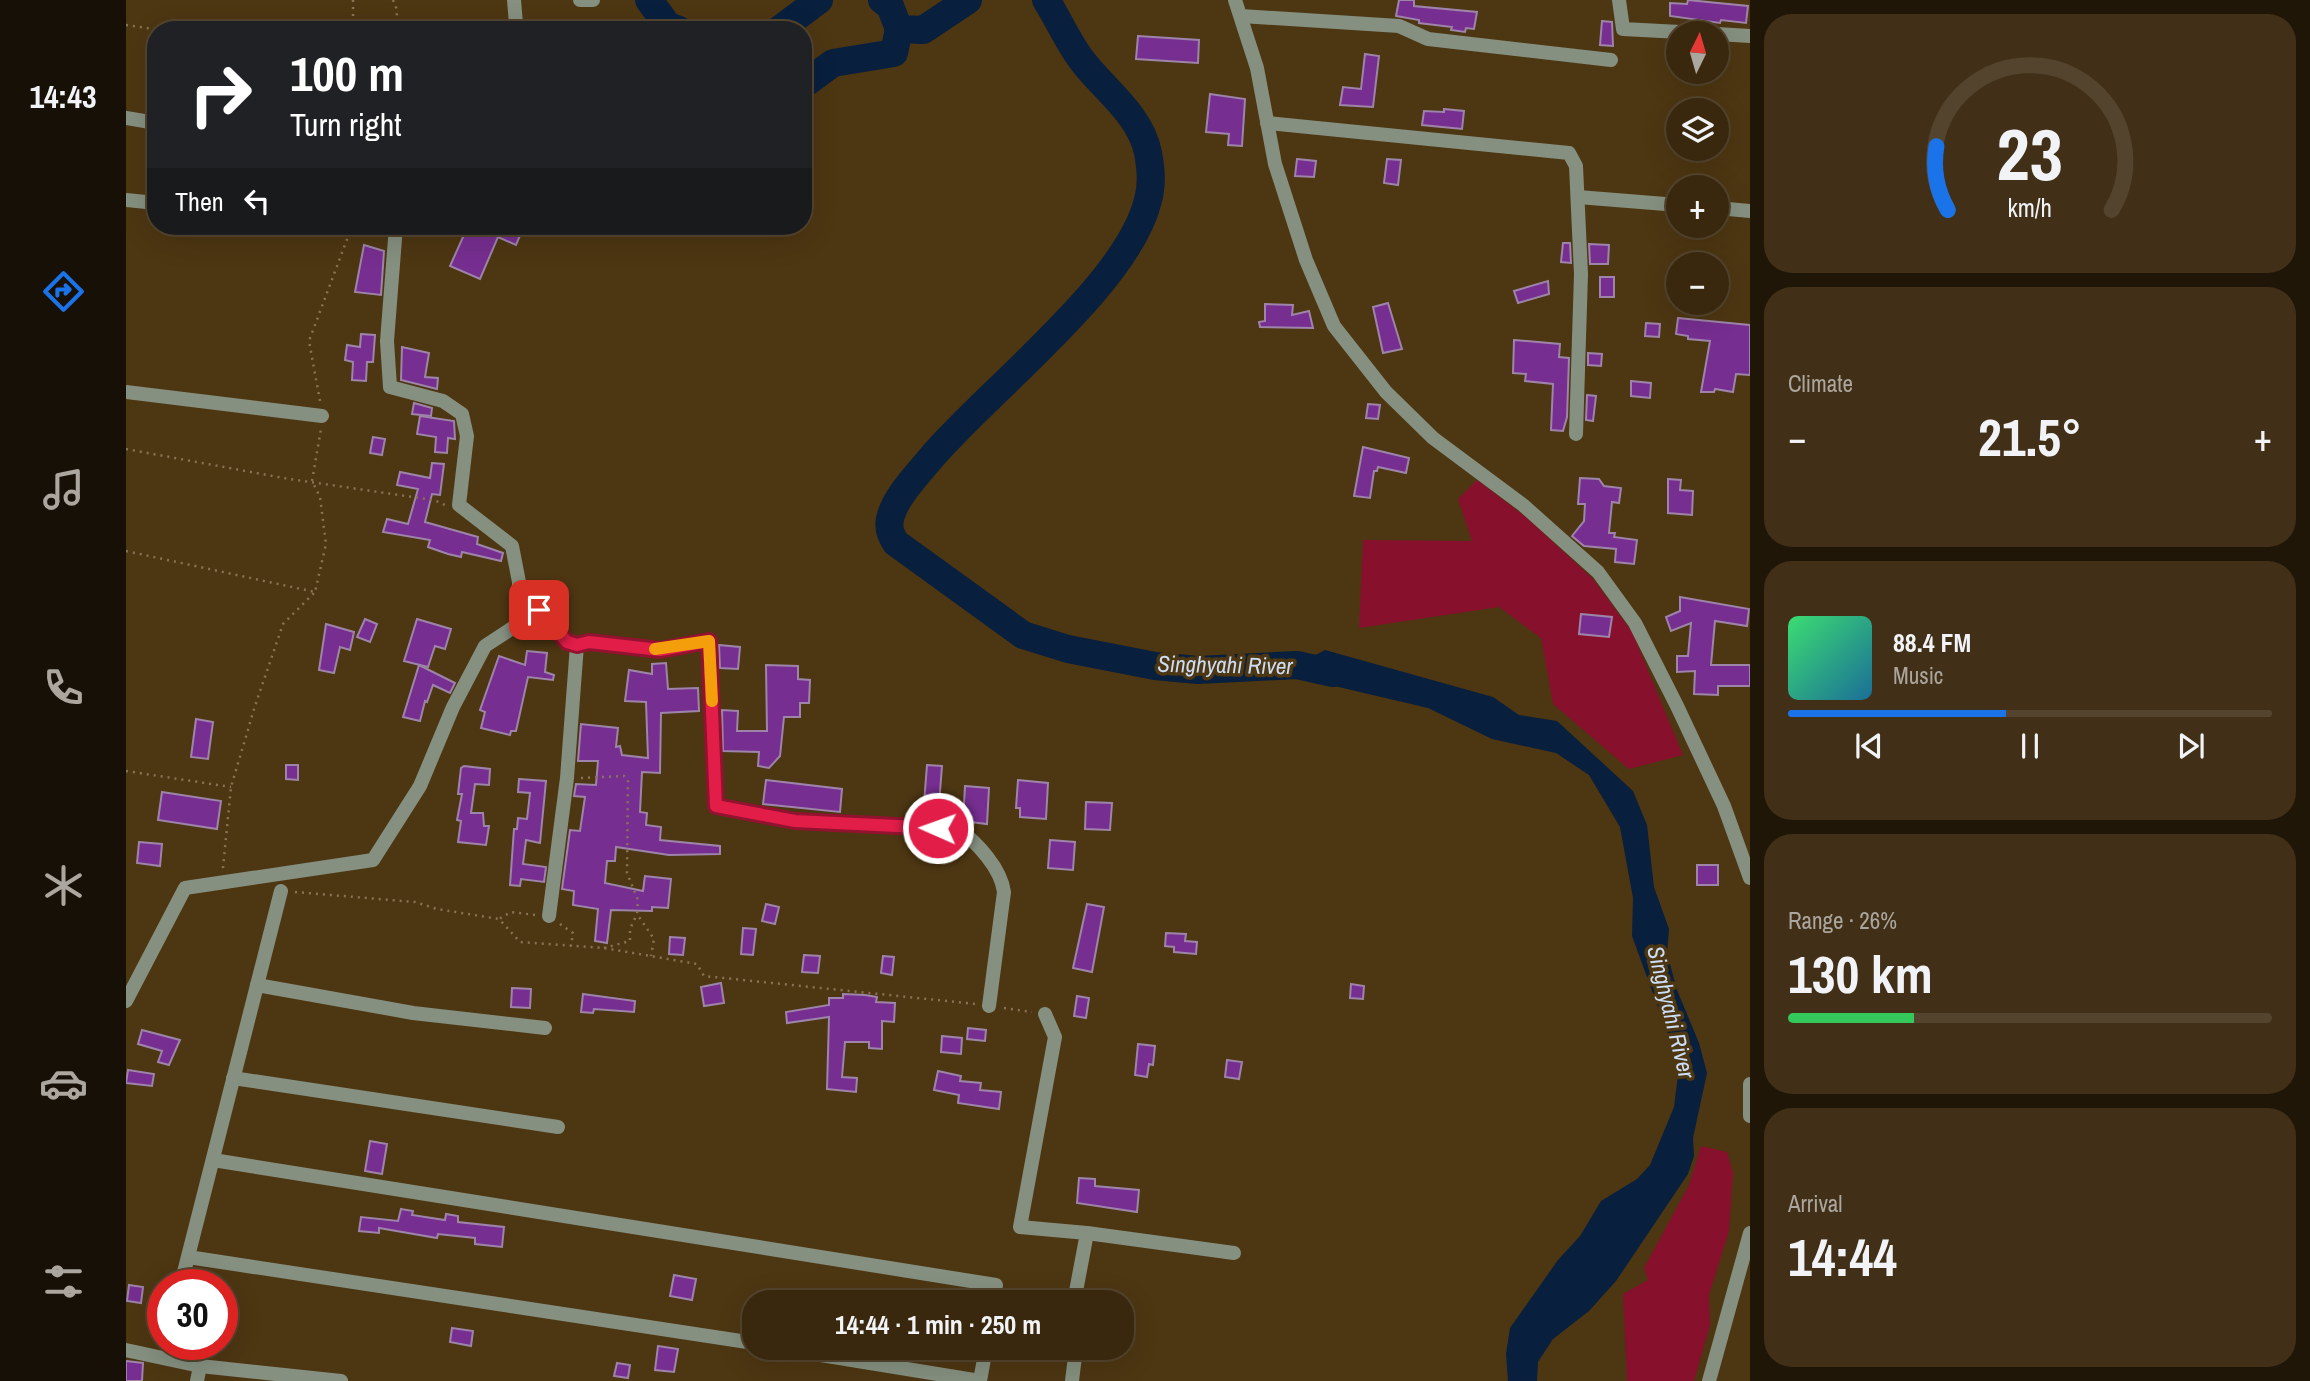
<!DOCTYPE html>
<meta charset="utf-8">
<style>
body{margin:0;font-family:"Archivo Narrow",sans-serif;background:#413017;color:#f1f3f6;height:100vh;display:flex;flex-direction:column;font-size:26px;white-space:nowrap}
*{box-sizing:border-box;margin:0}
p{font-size:23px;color:#aba69e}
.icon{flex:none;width:38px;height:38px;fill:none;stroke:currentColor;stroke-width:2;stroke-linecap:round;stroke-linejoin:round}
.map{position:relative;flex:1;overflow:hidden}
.details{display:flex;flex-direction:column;gap:14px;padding:14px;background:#201608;width:560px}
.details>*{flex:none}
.hud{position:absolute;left:21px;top:21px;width:665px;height:214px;border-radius:28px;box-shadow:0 7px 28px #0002,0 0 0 2px #54442e;background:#202124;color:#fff;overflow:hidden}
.needle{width:46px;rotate:5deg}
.controls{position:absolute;left:1540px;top:21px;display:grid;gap:14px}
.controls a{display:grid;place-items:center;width:63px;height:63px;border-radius:50%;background:#3a280e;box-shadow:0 7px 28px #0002,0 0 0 2px #54442e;font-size:35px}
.speed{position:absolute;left:21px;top:1269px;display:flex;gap:14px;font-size:35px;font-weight:700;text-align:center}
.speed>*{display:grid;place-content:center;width:91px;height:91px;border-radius:50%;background:#3a280e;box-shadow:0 7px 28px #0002,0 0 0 2px #54442e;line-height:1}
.speed .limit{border:10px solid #d22;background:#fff;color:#111}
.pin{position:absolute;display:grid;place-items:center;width:60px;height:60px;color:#fff;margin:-30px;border-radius:14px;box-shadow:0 4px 10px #0006}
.me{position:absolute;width:77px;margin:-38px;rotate:272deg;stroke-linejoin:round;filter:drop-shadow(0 0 5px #0008)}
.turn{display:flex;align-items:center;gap:24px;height:147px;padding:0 28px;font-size:32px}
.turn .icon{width:91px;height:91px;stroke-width:2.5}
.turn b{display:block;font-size:49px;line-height:60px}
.then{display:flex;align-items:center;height:66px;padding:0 28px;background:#0003;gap:14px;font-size:26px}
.big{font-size:52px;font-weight:700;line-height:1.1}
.details .widget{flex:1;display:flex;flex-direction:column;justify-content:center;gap:10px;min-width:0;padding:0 24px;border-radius:28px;background:#413017}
.details .dial{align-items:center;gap:0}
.dial svg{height:182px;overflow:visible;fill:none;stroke:#54442e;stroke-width:7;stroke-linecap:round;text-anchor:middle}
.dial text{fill:#f1f3f6;stroke:none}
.song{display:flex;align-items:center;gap:21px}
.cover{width:84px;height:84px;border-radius:10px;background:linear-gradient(135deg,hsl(140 70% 55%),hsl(200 70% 35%))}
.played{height:7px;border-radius:4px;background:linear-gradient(90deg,#1a73e8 45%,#54442e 45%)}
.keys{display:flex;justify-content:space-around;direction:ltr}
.heat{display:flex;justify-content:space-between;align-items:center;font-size:38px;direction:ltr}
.charge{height:10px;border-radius:5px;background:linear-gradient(90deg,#34c759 26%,#54442e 0)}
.trip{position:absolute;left:616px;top:1290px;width:392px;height:70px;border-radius:28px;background:#3a280e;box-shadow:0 7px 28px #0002,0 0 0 2px #54442e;font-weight:700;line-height:70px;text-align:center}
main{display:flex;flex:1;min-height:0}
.menu{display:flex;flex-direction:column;width:126px;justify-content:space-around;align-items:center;background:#171006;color:#aba69e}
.menu .icon{width:49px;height:49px}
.menu .active{color:#1a73e8}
.menu b{font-size:32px;color:#f1f3f6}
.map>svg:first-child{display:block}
</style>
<main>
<nav class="menu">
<b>14:43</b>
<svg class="icon active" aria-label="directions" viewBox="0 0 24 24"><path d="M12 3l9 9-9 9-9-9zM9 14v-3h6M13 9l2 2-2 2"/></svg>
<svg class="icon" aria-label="music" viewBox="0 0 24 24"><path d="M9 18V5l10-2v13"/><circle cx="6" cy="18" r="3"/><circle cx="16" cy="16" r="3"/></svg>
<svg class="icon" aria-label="phone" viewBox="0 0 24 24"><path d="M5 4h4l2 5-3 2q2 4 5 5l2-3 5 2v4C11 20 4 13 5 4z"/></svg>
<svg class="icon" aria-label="climate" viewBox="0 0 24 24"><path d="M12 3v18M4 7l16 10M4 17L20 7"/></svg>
<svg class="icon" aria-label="car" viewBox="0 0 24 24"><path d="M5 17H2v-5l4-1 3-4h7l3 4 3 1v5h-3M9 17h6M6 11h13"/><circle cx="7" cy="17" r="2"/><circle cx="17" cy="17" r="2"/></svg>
<svg class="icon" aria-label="filters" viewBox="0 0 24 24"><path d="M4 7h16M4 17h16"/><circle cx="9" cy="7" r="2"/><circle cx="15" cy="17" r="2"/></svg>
</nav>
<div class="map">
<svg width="1624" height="1381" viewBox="0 0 1624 1381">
<rect width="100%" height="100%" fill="#4d3612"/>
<g fill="#87112c">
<path d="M1351,480l50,38 66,61 39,53 51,123 -54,14 -76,-65 -12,-66 -42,-31 -140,21 4,-88 109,1 -14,-42z"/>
<path d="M1575,1146l26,6 6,21 -4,58 -20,64 1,30 -16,56h-67l-4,-87 25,-14 -4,-12 45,-83z"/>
</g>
<path fill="#081f3e" d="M1199,650l168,47 26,18 38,6 76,70 14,34 7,62 15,42 -2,24 10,37 22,53 8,30 -14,65 1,18 -6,18 -72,107 -27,30 -36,28 -15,23 -1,19h-29l-2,-27 4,-26 48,-68 22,-24 21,-35 36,-22 13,-14 24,-58 4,-32 -8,-35 -38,-104 1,-38 -13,-71 -31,-52 -33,-22 -64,-14 -64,-31 -115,-27 -16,-16z"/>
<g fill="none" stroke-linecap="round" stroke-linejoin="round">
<g stroke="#081f3e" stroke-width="28">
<path d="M523,0l19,26 11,4"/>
<path d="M756,0l8,6 9,23 24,1 45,-30"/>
<path d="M920,0c13,20 23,45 38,63 22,28 57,53 64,90 3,15 4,33 0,47 -20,84 -159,190 -217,258 -14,17 -36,39 -41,61 -2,10 1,16 6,24l127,92 45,14 87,17 43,4 99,-5 36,8"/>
<path d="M653,30l40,-30"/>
<path d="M677,85l30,-22 61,-10 5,-24"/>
</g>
</g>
<g fill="#762e90" stroke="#9d84a8" stroke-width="2">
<path d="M1273,0h15v6l63,6 -3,17 -8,-1 -1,4 -14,-2 1,-3 -33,-4v-3l-23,-4z"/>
<path d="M1562,0l60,6 -2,17 -25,-3 -1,3 -50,-7v-13l17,1z"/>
<path d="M1476,21l10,1 1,24 -13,-1z"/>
<path d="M1012,36l61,4 -1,23 -62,-4z"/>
<path d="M1239,54l14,2 -6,51 -33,-2 3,-18 18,2z"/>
<path d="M1084,94l35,5 -3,47 -14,-1 1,-11 -23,-2z"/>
<path d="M1318,109l20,2 -2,18 -40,-4 2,-14 20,1z"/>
<path d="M1171,159l19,2 -2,16 -19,-1z"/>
<path d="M1261,159l14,1 -3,25 -14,-2z"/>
<path d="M342,226h56l-8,19 -18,-8 -18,42 -30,-13z"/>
<path d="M1437,243h7l1,20 -10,-1z"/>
<path d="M1463,244l20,1 -1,19h-18z"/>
<path d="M238,245l20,6 -3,44 -26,-3z"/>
<rect x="1474" y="277" width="14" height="20"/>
<path d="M1422,281l1,13 -31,9 -4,-12z"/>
<path d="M1262,303l14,46 -19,4 -10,-46z"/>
<path d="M1139,304l28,1 -1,10 17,-4 4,17 -53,-1 -1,-5 6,-1z"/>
<path d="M1552,318l72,7v50l-14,-1 -3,18 -18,-3 -1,3h-13l9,-51 -22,-2v-3l-12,-2z"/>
<path d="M1520,323l14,1 -1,13 -14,-1z"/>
<path d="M235,334l14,1 -2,27h-6l-1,19 -14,-1 1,-18 -8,-2 2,-15 13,2z"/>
<path d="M1388,340l46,4 -1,13 10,1 -2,59 -4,14 -12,-1 2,-46 -28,-3 1,-7 -13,-1z"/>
<path d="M276,347l27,6 -4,24 13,1 -1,11 -36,-9z"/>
<path d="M1462,353l14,1 -1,12 -13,-1z"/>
<path d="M1505,381l20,2 -1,15 -19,-2z"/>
<path d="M1461,395l9,1 -3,25 -7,-1z"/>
<path d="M288,403l18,5 -1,8 -19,-2z"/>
<path d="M1242,404l12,1 -2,14 -12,-1z"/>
<path d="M294,416l34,5 1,18 -7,-1 -1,15 -12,-1 1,-15 -19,-3z"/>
<path d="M247,437l12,2 -3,16 -12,-2z"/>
<path d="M1237,447l46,11 -3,15 -28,-6 -1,4h-3l-4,27 -16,-2z"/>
<path d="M306,463l12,1 -4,31 -8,-1 -7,28 53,15 -1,7 26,9 -2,8 -39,-9 -1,5 -13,-3 -20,-7 2,-7 -47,-8 4,-13 21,5 10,-35 -21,-4 3,-13 30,6z"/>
<path d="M1454,478l19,1 5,7 17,2 -2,15 -7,-1 -3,31h6l-1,4 23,3 -3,24 -19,-2 1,-13 -32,-3 -12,-10 12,-15 1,-17h-7z"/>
<path d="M1542,479l13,1 -1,10 13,1 -1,24 -24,-2z"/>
<path d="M1554,597l69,12 -2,17 -32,-5 -4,44h39v21h-32v9l-24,-1 1,-23 -18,1v-16h11l3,-33 -20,8 -5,-14 14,-6z"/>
<path d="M1455,614l31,3 -3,20 -30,-3z"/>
<path d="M239,619l12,5 -7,18 -13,-5z"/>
<path d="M291,619l34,10 -6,20 -10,-3 -7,21 -24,-6z"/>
<path d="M200,624l28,8 -4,18 -10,-3 -6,26 -15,-3z"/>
<path d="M593,645l21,2 -2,22 -18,-1z"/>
<path d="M401,651l20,2 -2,19 9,3 -1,5 -25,-3 -12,54h-5l-1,4 -29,-7 4,-16 -5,-2 19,-54 26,9z"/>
<path d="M540,663l2,26 30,-1 1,23 -38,2 -1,60 -18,-1 -2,40 7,1 -1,12 15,2 -1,13 60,6v8l-51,1 -53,-8 -1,14h-8l-2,22 38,8 2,-15 26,3 -3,29 -16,-1v4l-41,-1 -4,33 -12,-2 3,-32 -25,-4 1,-14 -12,-2 8,-59 10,1 5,-34 -11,-1 2,-12 20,1 2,-24h-20l3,-37 37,4 -2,19 4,-1 2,9 26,3 -2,-56 -21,-1 4,-31 23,4v-10z"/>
<path d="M293,665l36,18 -5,10 -17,-8 -6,17 -2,-1 -5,20 -17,-4z"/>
<path d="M640,665l32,1v13l12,1 -1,23h-9v14h-16l-4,39 -11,12 -11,-2 1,-14 -36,-1 -1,-41 16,1 -1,20h30z"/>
<path d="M70,719l17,3 -5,37 -17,-2z"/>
<path d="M160,765h12v15l-12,-1z"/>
<path d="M801,765l15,1 -4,51 -15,-1z"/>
<path d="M338,766l26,3 -1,16 -14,-1 -4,29h12l1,13h5l-3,19 -28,-3 3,-21 -4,-1 5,-26h-4l3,-26z"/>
<path d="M393,779l27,2 -6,62 -14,-3 -3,24 23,3 -2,15 -23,-3 -1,7 -10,-1 4,-56h3l1,-11 9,1 3,-26 -12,-1z"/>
<path d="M640,780l76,9 -2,23 -77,-8z"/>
<path d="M892,780l30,3 -2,36 -26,-2v-9h-4z"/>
<path d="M839,786l24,2 -2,36 -24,-3z"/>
<path d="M36,792l59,9 -4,28 -59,-9z"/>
<path d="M960,802l26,1 -2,27 -25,-1z"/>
<path d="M924,840l25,2 -2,28 -25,-2z"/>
<path d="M13,842l23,2 -2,22 -23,-3z"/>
<rect x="1571" y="865" width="21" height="20"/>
<path d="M640,904l13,3 -4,17 -13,-3z"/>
<path d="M961,904l17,3 -12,65 -19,-4z"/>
<path d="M617,928l13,1 -3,26 -12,-1z"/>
<path d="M1040,933l20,1 -1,7 12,1 -1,12 -22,-2v-5l-9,-1z"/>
<path d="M544,937l15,1 -2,17 -14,-1z"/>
<path d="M678,955l16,1 -2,17 -16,-1z"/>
<path d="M757,956l11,1 -2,18 -11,-2z"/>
<path d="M595,983l3,20 -20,3 -3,-19z"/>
<path d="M1225,984l13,2 -1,13 -13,-1z"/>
<path d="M386,988l19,1 -1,19 -19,-1z"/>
<path d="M457,994l52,7 -1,11 -40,-3 -1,4 -12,-1z"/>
<path d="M717,994l22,1 12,2 -1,5 19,1 -1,19 -12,-1v28l-13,-1v-6h-24l-3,35 15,1 -1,14 -29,-3 2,-72 -42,6 -1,-11 43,-7v-7h14z"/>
<path d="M951,996l12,2 -3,20 -12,-2z"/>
<path d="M842,1028l18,2 -1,11 -18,-2z"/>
<path d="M16,1030l38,10 -11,25 -11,-3 4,-11 -24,-7z"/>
<path d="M816,1036l20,2 -1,16 -20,-2z"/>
<path d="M1012,1044l17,2 -2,19 -4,-1 -2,13 -12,-2z"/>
<path d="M1101,1060l15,2 -3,17 -14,-2z"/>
<path d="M2,1070l26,4 -2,12 -26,-3z"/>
<path d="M812,1071l23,5 -1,5 21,2 -1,7 21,2 -2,17 -41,-6 1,-8 -25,-5z"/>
<path d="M244,1141l17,3 -5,30 -17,-3z"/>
<path d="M953,1178l16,1v7l44,4 -2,22 -60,-9z"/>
<path d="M275,1209l12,2 -1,4 33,5 1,-6 12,2v6l46,5 -2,20 -27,-3v-6l-37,-4 -1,4 -58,-10v5l-20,-2 2,-14 37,4z"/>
<path d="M548,1275l22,4 -4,21 -22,-4z"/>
<path d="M3,1285l14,2 -2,16 -14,-2z"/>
<path d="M326,1328l21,3 -2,15 -21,-4z"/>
<path d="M532,1346l20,3 -4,23 -19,-2z"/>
<path d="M0,1361l17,2 -1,18h-16z"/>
<path d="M491,1363l13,2 -2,13 -14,-2z"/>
</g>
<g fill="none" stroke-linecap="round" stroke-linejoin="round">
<g stroke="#887455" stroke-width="2.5" stroke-dasharray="2 5" stroke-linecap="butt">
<path d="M227,0v30"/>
<path d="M267,0l4,10 -1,20"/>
<path d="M0,25l36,5"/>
<path d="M194,401l-11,-60 43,-115"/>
<path d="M0,449l163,30 145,21 11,5"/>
<path d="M0,551l189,41 11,-48 -6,-47 -8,-16 9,-52"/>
<path d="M0,771l105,16"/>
<path d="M455,778l43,-2 4,4 -1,93 11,27 -1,14 17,25 -3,17"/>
<path d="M97,868l8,-81 24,-81 28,-82 32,-32"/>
<path d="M169,892l120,10 22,7 62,10"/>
<path d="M409,915l-24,-3 -12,7 21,23 84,6 93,16 7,12 272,28"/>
<path d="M434,924l13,9 -2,13"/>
<path d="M478,948l26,-7v-12l7,-15"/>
<path d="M878,1008l28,4"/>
</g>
<g stroke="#859080" stroke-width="14">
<path d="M454,0h13"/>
<path d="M1109,0l22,68 18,96 31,96 28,66 52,66 47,46 90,67 75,67 37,51 42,83 47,100 26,72"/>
<path d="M1493,0l4,29 76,4"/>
<path d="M1115,16l158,10 29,13 183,21"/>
<path d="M384,30l6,-6 -2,-24"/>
<path d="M1591,34l33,2"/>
<path d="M0,118l30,5"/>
<path d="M1141,123l302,30 7,13 5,108 -5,160"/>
<path d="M1452,197l100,8"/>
<path d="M0,200l30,3"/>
<path d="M1591,208l33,3"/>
<path d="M270,226l-9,115 3,46 53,14 19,13 5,22 -8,69 53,41 7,36 6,13 42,47 10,3 12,-3 71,8 49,-9 7,165 79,15 164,8c18,14 42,39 45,63l-15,114"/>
<path d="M0,392l196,24"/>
<path d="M423,916l18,-138 10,-133"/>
<path d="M131,985l156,28 132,15"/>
<path d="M0,1001l59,-113 188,-28 47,-74 33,-79 32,-61 32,-21 2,-42"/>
<path d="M919,1014l10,23 -35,190 67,6 -13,69"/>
<path d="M107,1078l325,49"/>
<path d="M1624,1084v32"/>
<path d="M87,1160l783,125 -3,17"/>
<path d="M961,1233l147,20"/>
<path d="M62,1257l566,86"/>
<path d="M55,1284l100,-393"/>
<path d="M652,1348l202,33 6,-33"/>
<path d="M0,1350l74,16 141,15"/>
<path d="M71,1381l3,-15"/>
<path d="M946,1381l4,-33"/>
<path d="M1583,1381l41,-148"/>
</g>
</g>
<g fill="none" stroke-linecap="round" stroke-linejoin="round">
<defs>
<path id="route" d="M413,610l28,32 10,3 12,-3 71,8 49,-9 7,165 79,15 143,7"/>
</defs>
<use href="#route" stroke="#92132f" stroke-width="18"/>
<use href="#route" stroke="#e11d48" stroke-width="12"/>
<path stroke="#f59e0b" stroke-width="12" d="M529,649l54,-8 3,60"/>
</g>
<g text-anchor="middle" stroke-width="7" stroke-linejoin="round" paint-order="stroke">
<g font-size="23" font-style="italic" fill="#ccddf6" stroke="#4d3612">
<text transform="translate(1099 665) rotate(1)" y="8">Singhyahi River</text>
<text transform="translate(1545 1012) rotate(76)" y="8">Singhyahi River</text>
</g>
</g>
</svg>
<div class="controls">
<a><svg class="needle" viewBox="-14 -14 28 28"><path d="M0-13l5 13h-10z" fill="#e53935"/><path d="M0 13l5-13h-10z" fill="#aba69e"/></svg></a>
<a><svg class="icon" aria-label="layers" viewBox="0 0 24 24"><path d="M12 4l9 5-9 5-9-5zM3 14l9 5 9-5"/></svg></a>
<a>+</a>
<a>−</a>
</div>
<div class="speed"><div class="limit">30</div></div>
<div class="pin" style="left:413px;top:610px;background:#d93025"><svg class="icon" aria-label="arrive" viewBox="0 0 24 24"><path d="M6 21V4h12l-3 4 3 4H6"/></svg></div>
<svg class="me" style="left:812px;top:828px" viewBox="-20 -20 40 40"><circle r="17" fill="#e11d48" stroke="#fff" stroke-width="3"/><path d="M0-11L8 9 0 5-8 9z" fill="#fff"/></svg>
<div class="trip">14:44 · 1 min · 250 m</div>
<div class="hud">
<div class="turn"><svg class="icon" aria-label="right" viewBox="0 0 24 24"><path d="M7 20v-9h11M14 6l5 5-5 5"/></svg><div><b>100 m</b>Turn right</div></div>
<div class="then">Then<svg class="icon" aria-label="left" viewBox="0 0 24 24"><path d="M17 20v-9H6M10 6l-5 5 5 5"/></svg></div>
</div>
</div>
<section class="details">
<div class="widget dial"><svg viewBox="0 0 100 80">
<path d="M14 69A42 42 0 1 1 86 69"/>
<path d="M14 69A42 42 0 0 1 9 41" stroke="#1a73e8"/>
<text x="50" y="56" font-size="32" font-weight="700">23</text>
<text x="50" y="72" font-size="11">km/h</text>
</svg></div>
<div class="widget"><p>Climate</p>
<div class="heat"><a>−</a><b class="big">21.5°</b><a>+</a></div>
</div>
<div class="widget">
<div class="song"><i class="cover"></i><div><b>88.4 FM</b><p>Music</p></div></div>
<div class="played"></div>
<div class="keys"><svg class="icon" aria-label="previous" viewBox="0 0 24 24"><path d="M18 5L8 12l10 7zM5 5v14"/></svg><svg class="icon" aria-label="pause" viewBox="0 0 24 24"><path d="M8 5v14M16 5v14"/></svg><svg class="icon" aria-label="next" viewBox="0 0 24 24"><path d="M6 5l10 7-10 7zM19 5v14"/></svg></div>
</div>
<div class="widget"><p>Range · 26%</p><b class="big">130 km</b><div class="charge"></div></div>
<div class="widget"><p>Arrival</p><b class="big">14:44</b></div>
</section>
</main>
